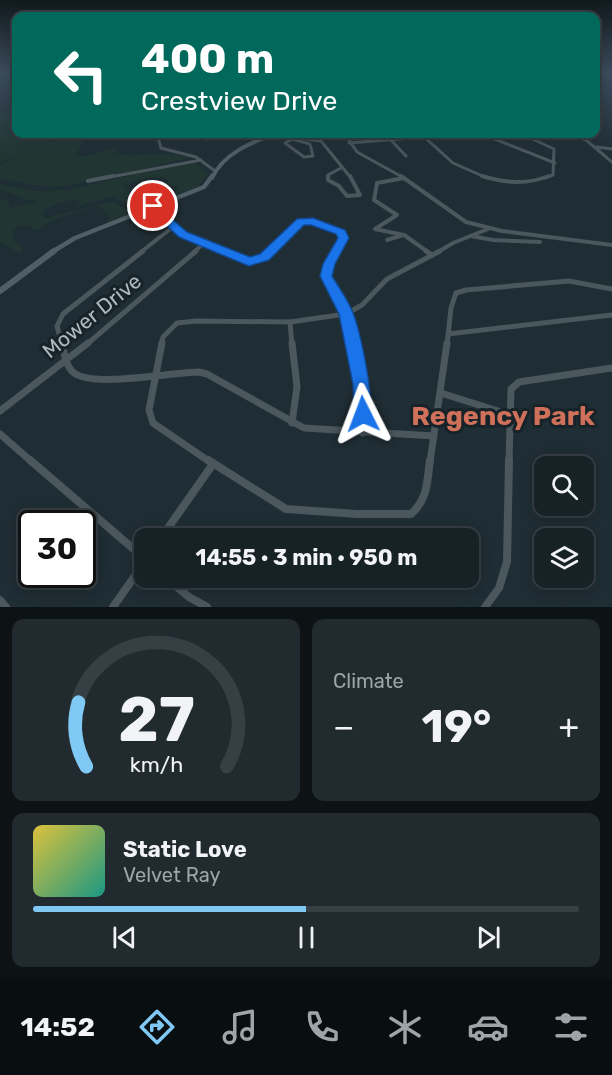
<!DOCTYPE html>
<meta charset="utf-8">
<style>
body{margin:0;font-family:Rubik,sans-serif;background:#202a2f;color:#f1f3f6;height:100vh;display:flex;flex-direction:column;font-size:22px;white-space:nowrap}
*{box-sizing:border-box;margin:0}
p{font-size:20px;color:#9ea4a7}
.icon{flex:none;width:33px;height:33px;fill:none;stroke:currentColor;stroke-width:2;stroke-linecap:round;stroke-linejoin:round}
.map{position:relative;height:607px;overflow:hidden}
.sheet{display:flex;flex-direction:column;gap:12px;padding:12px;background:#0d1315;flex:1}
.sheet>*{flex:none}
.guide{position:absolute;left:12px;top:12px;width:588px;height:126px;border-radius:12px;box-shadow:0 3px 15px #0003,0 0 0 2px #363f44;background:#00695c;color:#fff;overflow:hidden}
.tools{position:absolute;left:534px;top:456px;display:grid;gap:12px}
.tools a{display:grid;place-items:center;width:60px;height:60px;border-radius:12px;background:#172227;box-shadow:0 3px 15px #0003,0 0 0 2px #363f44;font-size:30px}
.speed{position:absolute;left:18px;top:510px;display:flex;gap:12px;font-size:30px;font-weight:700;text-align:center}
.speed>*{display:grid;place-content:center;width:78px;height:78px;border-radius:50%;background:#172227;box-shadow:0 3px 15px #0003,0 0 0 2px #363f44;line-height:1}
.speed .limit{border:3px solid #111;border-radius:9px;background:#fff;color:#111}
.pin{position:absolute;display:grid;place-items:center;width:51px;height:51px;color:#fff;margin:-26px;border:3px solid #fff;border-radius:50%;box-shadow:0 2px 6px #0007}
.me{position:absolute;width:66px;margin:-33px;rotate:357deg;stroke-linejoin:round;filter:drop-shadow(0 0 4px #0008)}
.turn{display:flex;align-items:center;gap:21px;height:126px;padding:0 30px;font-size:27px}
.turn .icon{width:78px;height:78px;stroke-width:2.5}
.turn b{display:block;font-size:42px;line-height:51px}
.big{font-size:45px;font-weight:700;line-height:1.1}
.sheet .widget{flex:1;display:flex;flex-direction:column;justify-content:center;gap:9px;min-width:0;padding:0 21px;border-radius:12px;background:#202a2f}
.sheet .dial{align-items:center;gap:0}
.dial svg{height:156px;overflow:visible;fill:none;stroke:#363f44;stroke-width:7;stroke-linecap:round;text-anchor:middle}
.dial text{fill:#f1f3f6;stroke:none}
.song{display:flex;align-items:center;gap:18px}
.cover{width:72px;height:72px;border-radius:9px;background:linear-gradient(135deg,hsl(50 70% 55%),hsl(170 70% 35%))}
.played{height:6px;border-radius:3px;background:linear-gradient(90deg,#7fc9f4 50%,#363f44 50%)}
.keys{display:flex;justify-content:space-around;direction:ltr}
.heat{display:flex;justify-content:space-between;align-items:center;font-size:33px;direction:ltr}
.sheet .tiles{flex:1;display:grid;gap:12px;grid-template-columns:1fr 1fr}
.widget:last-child{grid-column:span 2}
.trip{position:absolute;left:134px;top:528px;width:345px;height:60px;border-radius:12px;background:#172227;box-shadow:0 3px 15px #0003,0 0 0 2px #363f44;font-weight:700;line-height:60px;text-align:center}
.menu{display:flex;height:96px;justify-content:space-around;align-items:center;background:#090e10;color:#9ea4a7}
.menu .icon{width:42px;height:42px}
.menu .selected{color:#7fc9f4}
.menu b{font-size:27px;color:#f1f3f6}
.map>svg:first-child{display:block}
</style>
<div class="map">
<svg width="612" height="607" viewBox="0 0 612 607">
<rect width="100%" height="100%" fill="#1f2d34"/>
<g fill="#213533">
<path d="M0,112l16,1v21h45l-20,11 25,-10 16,2 1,5 -7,12 5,3 34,-9 2,1 -3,4c26,5 50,-5 76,5l-123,28 -21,1 -46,-8v-14l39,-19 -39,18z"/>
<path d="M185,162l11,1 12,11 -10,13 -21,8 -4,-2 6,-6 -18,-2 8,-4c-12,-10 -34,1 -47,5l6,3 7,10 15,5 -13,7 -24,-15 -31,9h-5l3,-4c-14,-2 -26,3 -37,10v6l4,1 60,-16h8l16,11 -27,11 6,-6 -10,-11 -5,-1 -40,13 -20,12 -7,-6 -10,1 -5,5 1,9 7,4 2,6 -4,3 -19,-11v-44l8,3 2,7 28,-6c-13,-2 -24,-8 -38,-12v-6l35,7 33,-1z"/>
</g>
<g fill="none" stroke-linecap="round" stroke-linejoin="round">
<g stroke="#4a575d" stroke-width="3">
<path d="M157,134l4,14 35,9 19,14"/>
<path d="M191,134l15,5 30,-5"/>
<path d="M246,134l13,6"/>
<path d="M292,134l7,4 22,3 30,37"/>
<path d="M345,134l12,18 47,26"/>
<path d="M421,134l32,29 34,15"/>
<path d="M482,134l73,29"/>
<path d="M522,134l32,15 -1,26 -8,3"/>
<path d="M568,134l18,6 26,22"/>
<path d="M292,139l18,5 3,12 -9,1 -19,-14z"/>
<path d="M390,139l16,17"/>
<path d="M349,143l76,-6"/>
<path d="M597,147l15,2"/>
<path d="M105,178l96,-18"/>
<path d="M328,178v-3l13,-7"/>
</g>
<g stroke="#4a575d" stroke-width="4">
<path d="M328,176v4l11,6 8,10 13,-1 -10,-19"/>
<path d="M401,176l65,46 36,9 110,14"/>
<path d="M482,176c23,7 44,9 67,0"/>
<path d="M404,178l-27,5 -3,17 23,15 -22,14 29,6 24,17"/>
<path d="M88,181l25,-5"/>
<path d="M153,206l30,28 44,18"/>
<path d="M471,236l22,4 47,2"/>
<path d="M387,240l16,-5"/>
<path d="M141,252l33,-26"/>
<path d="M194,252l9,-8"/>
<path d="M269,252l32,-31h12l28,11 3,6 -8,14"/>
<path d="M438,252l15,-9 35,-14"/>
</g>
<g stroke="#4a575d" stroke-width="5">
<path d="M223,251c18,7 32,15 48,0"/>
<path d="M337,251l-8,13 -3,12 20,38 7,31"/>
<path d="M426,251l6,4"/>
<path d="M290,322l2,23"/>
<path d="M448,334l164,-19"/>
<path d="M62,345l-5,-19 6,-12 80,-63"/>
<path d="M86,345l110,-94"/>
<path d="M161,345l2,-8 14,-14 19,-2 94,1 56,-8 16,-9 25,-26 53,-28"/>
<path d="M447,345l4,-37 5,-15 10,-3 103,-9 43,8"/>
</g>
<g stroke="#4a575d" stroke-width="7">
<path d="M62,343c2,10 4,24 12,30 20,15 98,-1 125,-1l8,2 97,54 130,8"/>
<path d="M162,343l-13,67 4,13 57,39"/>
<path d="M352,343l9,41 2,49"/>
<path d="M441,393l69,22"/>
<path d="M0,411l88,-68"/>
<path d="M292,423l5,-36 -5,-44"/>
<path d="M0,434l32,28"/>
<path d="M430,462l17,-119"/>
<path d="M509,462l2,-73 8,-7 93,-14"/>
</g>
<g stroke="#4a575d" stroke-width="8">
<path d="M30,460l114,98"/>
<path d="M208,460l78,49 71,5h54c17,-15 16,-32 19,-54"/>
<path d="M161,538l52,-74"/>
<path d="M166,578l23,19 18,10"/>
<path d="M0,600l6,7"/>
<path d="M113,607l31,-44"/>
<path d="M485,607l14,-19 8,-26 2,-102"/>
</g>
<path stroke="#505e65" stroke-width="4" d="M212,178c11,-24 38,-35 62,-44"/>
<path stroke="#505e65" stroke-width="4.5" d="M52,252l23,-14 129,-51 8,-11"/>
<path stroke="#505e65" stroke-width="6" d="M0,291l54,-40"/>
<path stroke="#54646c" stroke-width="1.5" stroke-dasharray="3 3" stroke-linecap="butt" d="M596,73l16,2"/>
</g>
<linearGradient id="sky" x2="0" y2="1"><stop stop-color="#11191d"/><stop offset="0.46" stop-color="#3c4c5c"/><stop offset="1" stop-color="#3c4c5c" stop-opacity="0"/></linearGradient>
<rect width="612" height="156" fill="url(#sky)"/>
<path fill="#1a73e8" stroke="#114b97" stroke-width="1.5" d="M153,203l34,29 63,25 10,-3 37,-35 16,-1 32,12 4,8 -14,26 -3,12c7,12 16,24 21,37 7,18 23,90 16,107l-6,2 -6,-2 -3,-6 -1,-30 -14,-70 -19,-38 3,-12 15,-26 -2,-4 -25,-9h-7l-35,35 -20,6 -70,-29 -30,-28 -1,-3z"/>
<g text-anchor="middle" stroke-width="6" stroke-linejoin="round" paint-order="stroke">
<g font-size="21" fill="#acbac2" stroke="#182329">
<text transform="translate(92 316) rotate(-39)" y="7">Mower Drive</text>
</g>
<g font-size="27" font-weight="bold" fill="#cf715a" stroke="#182329">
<text x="503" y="425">Regency Park</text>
</g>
</g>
</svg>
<div class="tools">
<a><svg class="icon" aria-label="search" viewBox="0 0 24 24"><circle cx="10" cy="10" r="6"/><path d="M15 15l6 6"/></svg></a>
<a><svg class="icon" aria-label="layers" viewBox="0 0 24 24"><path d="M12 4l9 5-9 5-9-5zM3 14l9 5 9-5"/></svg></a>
</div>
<div class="speed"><div class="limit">30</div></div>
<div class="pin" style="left:153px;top:206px;background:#d93025"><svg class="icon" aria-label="arrive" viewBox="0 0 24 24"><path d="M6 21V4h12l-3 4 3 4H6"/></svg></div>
<svg class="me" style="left:363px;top:414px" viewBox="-20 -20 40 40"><path d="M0-17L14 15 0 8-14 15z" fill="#1a73e8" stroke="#fff" stroke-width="4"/></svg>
<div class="trip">14:55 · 3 min · 950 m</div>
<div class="guide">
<div class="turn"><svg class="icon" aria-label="left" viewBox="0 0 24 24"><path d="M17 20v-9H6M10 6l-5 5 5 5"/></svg><div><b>400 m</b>Crestview Drive</div></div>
</div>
</div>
<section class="sheet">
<div class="tiles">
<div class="widget dial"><svg viewBox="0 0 100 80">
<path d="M14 69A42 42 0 1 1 86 69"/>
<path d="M14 69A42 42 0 0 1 10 36" stroke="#7fc9f4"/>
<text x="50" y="56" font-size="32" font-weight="700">27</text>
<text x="50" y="72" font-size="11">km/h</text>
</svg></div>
<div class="widget"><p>Climate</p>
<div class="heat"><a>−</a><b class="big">19°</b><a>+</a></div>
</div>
<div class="widget">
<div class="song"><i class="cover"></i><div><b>Static Love</b><p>Velvet Ray</p></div></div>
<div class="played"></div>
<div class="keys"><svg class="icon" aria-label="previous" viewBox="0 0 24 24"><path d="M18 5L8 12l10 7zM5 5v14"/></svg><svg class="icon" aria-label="pause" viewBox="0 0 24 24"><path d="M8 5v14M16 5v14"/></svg><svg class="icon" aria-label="next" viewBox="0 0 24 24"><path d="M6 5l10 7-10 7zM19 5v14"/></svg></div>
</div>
</div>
</section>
<nav class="menu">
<b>14:52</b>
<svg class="icon selected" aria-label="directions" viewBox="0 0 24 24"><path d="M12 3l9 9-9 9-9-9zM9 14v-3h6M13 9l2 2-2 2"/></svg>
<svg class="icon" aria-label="music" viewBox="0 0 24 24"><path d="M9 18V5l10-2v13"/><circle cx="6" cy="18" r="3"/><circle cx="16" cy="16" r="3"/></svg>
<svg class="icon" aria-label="phone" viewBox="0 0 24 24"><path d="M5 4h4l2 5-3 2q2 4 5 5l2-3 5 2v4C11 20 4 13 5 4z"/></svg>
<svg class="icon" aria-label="climate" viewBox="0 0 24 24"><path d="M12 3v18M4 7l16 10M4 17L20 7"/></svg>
<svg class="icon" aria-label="car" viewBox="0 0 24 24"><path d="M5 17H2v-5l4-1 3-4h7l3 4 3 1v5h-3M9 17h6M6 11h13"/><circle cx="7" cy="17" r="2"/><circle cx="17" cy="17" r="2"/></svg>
<svg class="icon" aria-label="filters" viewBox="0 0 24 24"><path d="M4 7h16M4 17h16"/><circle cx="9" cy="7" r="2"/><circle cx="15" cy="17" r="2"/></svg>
</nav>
